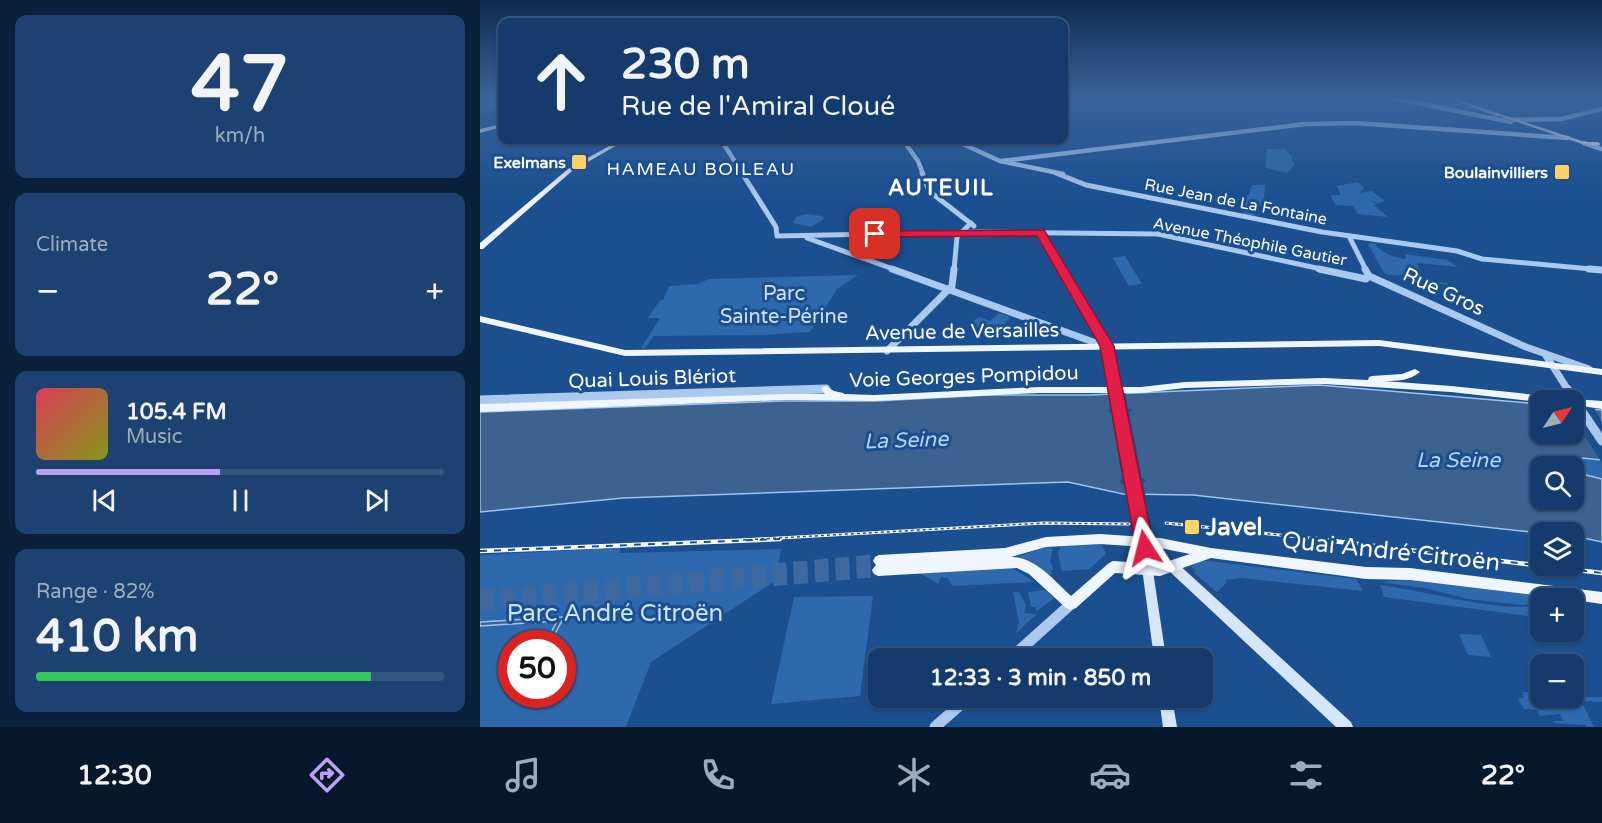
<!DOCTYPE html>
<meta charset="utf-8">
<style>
body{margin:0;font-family:"Varela Round",sans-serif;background:#1d4271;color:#f1f3f6;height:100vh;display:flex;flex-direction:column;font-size:22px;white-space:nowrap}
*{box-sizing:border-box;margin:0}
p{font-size:20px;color:#9dadc1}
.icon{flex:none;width:33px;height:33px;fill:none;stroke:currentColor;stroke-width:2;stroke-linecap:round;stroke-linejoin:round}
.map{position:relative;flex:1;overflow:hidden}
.side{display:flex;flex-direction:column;gap:15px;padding:15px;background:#0b203b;width:480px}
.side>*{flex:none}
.hud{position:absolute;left:18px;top:18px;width:570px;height:126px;border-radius:12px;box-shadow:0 2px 4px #0004,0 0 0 2px #33557e;background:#143b6b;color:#f1f3f6;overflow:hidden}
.needle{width:39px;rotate:55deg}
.controls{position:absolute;left:1050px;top:390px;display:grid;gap:12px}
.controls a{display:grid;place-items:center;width:54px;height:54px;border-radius:12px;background:#143b6b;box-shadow:0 2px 4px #0004,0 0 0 2px #33557e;font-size:30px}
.speed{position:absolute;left:18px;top:630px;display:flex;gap:12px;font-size:30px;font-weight:700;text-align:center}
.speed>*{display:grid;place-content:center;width:78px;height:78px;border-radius:50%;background:#143b6b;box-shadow:0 2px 4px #0004,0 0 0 2px #33557e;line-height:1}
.speed .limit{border:9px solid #d22;background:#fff;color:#111}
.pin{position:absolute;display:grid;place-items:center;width:51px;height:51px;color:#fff;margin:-26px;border-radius:12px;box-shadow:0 3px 9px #0006}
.me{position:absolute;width:66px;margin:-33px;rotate:351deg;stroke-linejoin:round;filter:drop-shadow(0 0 4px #0008)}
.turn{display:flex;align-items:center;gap:21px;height:126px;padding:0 24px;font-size:27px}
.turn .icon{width:78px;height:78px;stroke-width:2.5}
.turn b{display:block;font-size:42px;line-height:51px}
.big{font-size:45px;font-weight:800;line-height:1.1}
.side .widget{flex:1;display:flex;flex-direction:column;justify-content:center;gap:9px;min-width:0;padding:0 21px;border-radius:12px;background:#1d4271}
.side .dial{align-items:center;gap:0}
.dial b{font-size:78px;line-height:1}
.song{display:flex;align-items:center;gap:18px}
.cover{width:72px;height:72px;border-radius:9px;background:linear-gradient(135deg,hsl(350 70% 55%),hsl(70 70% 35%))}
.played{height:6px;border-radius:3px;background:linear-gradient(90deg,#bca0f2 45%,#33557e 45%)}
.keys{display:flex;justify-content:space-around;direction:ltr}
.heat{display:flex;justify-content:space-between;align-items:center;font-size:33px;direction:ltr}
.charge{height:9px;border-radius:4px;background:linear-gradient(90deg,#34c759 82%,#33557e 0)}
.trip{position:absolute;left:388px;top:648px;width:345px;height:60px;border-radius:12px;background:#143b6b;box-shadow:0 2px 4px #0004,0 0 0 2px #33557e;font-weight:800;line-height:60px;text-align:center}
.tab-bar{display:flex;height:96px;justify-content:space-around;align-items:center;background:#08182b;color:#9dadc1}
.tab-bar .icon{width:42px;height:42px}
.tab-bar .active{color:#bca0f2}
.tab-bar b{font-size:27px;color:#f1f3f6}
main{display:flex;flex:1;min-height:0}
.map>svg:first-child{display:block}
</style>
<main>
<section class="side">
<div class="widget dial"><b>47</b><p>km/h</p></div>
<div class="widget"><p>Climate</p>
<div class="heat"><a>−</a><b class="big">22°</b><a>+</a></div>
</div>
<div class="widget">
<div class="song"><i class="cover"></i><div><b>105.4 FM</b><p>Music</p></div></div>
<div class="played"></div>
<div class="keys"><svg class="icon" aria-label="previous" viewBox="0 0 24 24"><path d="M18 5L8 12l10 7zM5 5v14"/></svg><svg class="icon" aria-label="pause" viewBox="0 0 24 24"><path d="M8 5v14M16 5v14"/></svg><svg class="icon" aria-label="next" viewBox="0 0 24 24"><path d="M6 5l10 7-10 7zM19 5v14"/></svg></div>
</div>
<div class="widget"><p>Range · 82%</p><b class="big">410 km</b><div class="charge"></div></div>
</section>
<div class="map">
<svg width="1122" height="727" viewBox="0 0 1122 727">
<rect width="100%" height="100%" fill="#1b4f8f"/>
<g fill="#2e69ad" fill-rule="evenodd">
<path d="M0,97h22v11l-22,5z"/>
<path d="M912,97h80l4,5 25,10 -6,2 -42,-7 -2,3z"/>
<path d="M787,149h18l8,9 -2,1 4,5 -8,9 -21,-5z"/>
<path d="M878,182l6,6 -4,5 12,-2 13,10 -6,2 -11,-3 10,4 -4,1 14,12 -30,-3 -5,-8 -17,-1 -6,-10h11l-4,-9z"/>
<path d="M772,185h13l-1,15 -10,16 -10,-1 -2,-18 7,-2z"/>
<path d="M326,214l16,2 2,3 -13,8 -18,-4 3,-6z"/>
<path d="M895,243c5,10 20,15 31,16l-1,-5 42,6 11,7 -41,-4 7,18 24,2 1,2 -31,-4 -5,-6c-9,-1 -21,2 -29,-2l-16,-29z"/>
<path d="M645,256l17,28h-1l-12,2 -16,-28z"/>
<path d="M378,275l-21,14 -27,43 -47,3 -109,1 -9,12h-4l19,-30h-12l12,-18h3l6,-14 28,-2 12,-5z"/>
<path d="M519,313l11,4 -7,10 -26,3 -3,-10 6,-3 10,4z"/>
<path d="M1102,458l20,2v19l-26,-6 -2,-7 -8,-1 3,-5z"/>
<path d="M621,543l5,11 -17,15 -27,2 -4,-17 3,-9z"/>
<path d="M569,546l4,3 -3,12 3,8 -4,9 -36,-20z"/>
<path d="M141,548l-2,5 162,-4 -6,32 -124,81 -25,65h-146v-172zM32,644h50v50h-50z"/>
<path d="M721,560l155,19 7,12 -122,-13 -16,2 2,2 -10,10 -23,-19 2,-2 -5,-5z"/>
<path d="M530,567l25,15 -83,4 -4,-8 -7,-1 -3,7 -18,-11z"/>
<path d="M925,580l162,18h-27v4l-18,3 -55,-6 -41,-11 -46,-6z"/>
<path d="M900,585c53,7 108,26 160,21v12l-11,-1 -3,-7 2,6 -144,-19z"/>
<path d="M565,590l9,8 -18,14v-5h-5l-3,-15z"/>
<path d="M533,592h6l7,13 -2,8 13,1 -21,19 3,-11z"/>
<path d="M393,596l-13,100 -89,8 23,-107z"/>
<path d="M979,634l22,1 10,22 -23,-2z"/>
<path d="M1042,692l18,1v5l62,-1v5l-21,-1 13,26h-7l-1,-2 -32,-2 -1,-2h10l-3,-7 -20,2 -3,-6 -13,-1 -6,-10 6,-2z"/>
</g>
<g fill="#3c6290" stroke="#9cc4f0" stroke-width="1.5">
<path d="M839,385l221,19v30h34v-26l28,2v50l-20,-2 -16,5 1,3h-27v34h34v-28l28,7v63l-28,-6v-4l-34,1 -347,-38 -70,-1 -55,-12 -445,16 -143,14v-100l302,-11h93l114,-6h100z"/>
<path d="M84,617l-14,26h-4l11,-22 -77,5v-4z"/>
</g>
<g fill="#1b4f8f">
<path d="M645,390l3,18 4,2 -3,2 13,66 4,2 -3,4 3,13h-20l-2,-12 -5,-3 3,-4 -11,-65 -3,-2 3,-3 -3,-17z"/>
<path d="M1094,405l19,1 9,16v41l-28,-44z"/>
</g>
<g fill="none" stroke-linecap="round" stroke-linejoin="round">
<g stroke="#3d69a0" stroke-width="14" stroke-dasharray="14 7" stroke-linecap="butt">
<path d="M0,597l399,-36"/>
<path d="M0,605l398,-35"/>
</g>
<path stroke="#3d69a0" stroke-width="6" stroke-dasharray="6 3" stroke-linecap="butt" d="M0,109l22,-4"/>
<g stroke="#a9c9ee" stroke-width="4.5">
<path d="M908,97l123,25"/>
<path d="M1024,120l57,-1 41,-10"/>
<path d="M241,140l22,34"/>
<path d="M423,140l15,21 5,13"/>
<path d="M474,140l46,21 63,13"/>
<path d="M1104,143l18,6"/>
<path d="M521,161l304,-37 50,-1 213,15"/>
</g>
<g stroke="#a9c9ee" stroke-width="5">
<path d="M262,173l34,54 1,9 203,-4 178,2 168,36"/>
<path d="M442,173l7,18 45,35"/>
<path d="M576,173l30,12 236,47 135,19 25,8 120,11"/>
<path d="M560,232l22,38"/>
<path d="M869,236l17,34"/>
<path d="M327,238l89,32"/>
<path d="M474,270l3,-33 14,-14"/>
</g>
<g stroke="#a9c9ee" stroke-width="7">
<path d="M412,269l215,78"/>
<path d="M581,269l46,78"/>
<path d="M839,269l47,10 3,-3"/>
<path d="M885,269l4,7 157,71 63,22"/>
<path d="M1109,269l13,1"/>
<path d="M407,351l65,-65 2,-17"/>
<path d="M1065,354l23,36"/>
<path d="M305,390l41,-1"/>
</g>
<g stroke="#a9c9ee" stroke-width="9">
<path d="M1087,389l6,9"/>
<path d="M0,400l346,-11"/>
</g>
<g stroke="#a9c9ee" stroke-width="11">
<path d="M531,658l60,-54"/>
<path d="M455,727l33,-29"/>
</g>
<g fill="#d6e6fa" fill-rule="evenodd">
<path d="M964,97h5l136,45h13l3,2 -3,2 -16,-2 -82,-28h-4z"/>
<path d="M627,344l4,3 8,40 -4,3 -4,-3 -8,-40z"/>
<path d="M645,433l3,1 2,3 14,78 -1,3 -4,1 -4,-1 -1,-3 -14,-78 2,-3z"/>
<path d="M662,526l4,2 1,3 19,127h-12l-17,-127 1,-3z"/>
<path d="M692,561l4,1 175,160 2,5h-17l-168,-157 -2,-4 2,-4z"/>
<path d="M679,698h13l5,29h-14z"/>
</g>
<g fill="#f0f6ff" fill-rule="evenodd">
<path d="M22,124v3l-22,6v-4z"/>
<path d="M140,140h6l-54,31 -89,78h-3v-6l88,-74z"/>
<path d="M0,316l145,34 754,-10 223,29v6l-223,-29 -754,10 -145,-34z"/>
<path d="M935,369l5,3c-11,9 -23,9 -36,9l67,5 105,11 3,1 2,2h-21v2l-89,-10 -127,-8 -139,4 -44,5h-102l-165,8 -88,-1 -306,12v-8l306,-10h39l-4,-5 2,-2 3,-1 8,5 9,2 1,1 30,1 165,-8h102l44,-5 139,-4 44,2 1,-3 3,-1 30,-2z"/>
<path d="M1094,399l28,2v8l-28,-4v-5h-4z"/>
<path d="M620,534l60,4 51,10 155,19 44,1 192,24v12l-28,-4v-2h-16l-148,-18 -44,-1 -155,-21 -51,18 -45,-3 -39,35 -5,2 -5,-2 -37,-34 -12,-6 -139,8 -4,-2 -2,-4 4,-5 -3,-4 2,-4 4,-2 126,-7 41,-11zM620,544l60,4 30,6 -30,10 -47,-3 -4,2 -38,33c-16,-15 -37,-40 -60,-39l35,-10z"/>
</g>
<defs>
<g id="rail-far1">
<path d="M686,523l162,17"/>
<path d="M263,540l301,-17 85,1"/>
</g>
<g id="rail">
<path d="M836,539l286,34"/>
<path d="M0,551l300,-12"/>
</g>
</defs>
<use href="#rail-far1" stroke="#fff" stroke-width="3"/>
<use href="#rail" stroke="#fff" stroke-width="4.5"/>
<use href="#rail-far1" stroke="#1b4f8f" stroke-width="1.5" stroke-dasharray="3" stroke-linecap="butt"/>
<use href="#rail" stroke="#1b4f8f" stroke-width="2" stroke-dasharray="7" stroke-linecap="butt"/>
<path stroke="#a9c9ee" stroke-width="9" d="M1093,398l29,43"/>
<path stroke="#d6e6fa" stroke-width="8" d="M635,387l1,3"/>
<g stroke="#d6e6fa" stroke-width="10">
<path d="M635,389l10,48"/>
<path d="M659,515l3,16"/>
</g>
</g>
<linearGradient id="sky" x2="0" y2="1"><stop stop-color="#0f2b4f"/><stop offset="0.49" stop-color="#39639b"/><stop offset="1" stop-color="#39639b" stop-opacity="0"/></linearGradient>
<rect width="1122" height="198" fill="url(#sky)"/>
<path fill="#e11d48" stroke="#92132f" stroke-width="1.5" d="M564,230l70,116 40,202 -3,6 -6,3 -6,-3 -3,-6 -36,-202 -63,-110 -162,1 -5,-3 5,-3z"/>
<g fill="#ffd166" stroke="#1b4f8f" stroke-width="2">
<rect x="91" y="154" width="16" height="16" rx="3"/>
<rect x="1074" y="164" width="16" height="16" rx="3"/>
<rect x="704" y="519" width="16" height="16" rx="3"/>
</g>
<g text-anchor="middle" stroke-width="6" stroke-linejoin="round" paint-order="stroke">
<g font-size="16" font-weight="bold" fill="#fff" stroke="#1b4f8f" text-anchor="end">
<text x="86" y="168">Exelmans</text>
<text x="1068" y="178">Boulainvilliers</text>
</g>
<g font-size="16" fill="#fff" stroke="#1b4f8f">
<text transform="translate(756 201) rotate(11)" y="6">Rue Jean de La Fontaine</text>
<text transform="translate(770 241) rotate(11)" y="6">Avenue Théophile Gautier</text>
</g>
<g font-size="18" letter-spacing="1.5" fill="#fff" stroke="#1b4f8f">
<text x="221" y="175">HAMEAU BOILEAU</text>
</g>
<g font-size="20" fill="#fff" stroke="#1b4f8f">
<text transform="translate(964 291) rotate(25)" y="7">Rue Gros</text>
<text transform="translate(482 331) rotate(-1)" y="7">Avenue de Versailles</text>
<text transform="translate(484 376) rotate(-2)" y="7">Voie Georges Pompidou</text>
<text transform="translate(172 378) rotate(-2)" y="7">Quai Louis Blériot</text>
</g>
<g font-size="20" fill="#cfe3fa" stroke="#1b4f8f">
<text x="304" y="300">Parc<tspan x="304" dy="23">Sainte-Périne</tspan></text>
</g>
<g font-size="21" font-style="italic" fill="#b5d3f5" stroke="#1b4f8f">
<text transform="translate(426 440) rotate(-2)" y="7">La Seine</text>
<text x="978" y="467">La Seine</text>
</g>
<g font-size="22" font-weight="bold" letter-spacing="1.5" fill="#fff" stroke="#1b4f8f">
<text x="461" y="195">AUTEUIL</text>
</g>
<g font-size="24" font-weight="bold" fill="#fff" stroke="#1b4f8f" text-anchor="start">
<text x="726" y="535">Javel</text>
</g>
<g font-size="24" fill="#fff" stroke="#1b4f8f">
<text transform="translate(911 551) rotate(6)" y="8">Quai André Citroën</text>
</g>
<g font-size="24" fill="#cfe3fa" stroke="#1b4f8f">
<text x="135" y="621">Parc André Citroën</text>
</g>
</g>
</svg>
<div class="controls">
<a><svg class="needle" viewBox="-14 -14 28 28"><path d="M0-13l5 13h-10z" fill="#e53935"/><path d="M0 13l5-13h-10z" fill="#9dadc1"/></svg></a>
<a><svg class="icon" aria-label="search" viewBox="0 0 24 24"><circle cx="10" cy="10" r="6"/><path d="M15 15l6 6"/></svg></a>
<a><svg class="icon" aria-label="layers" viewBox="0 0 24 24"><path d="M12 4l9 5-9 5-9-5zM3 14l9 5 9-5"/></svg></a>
<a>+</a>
<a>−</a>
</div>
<div class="speed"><div class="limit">50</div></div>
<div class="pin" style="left:395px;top:234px;background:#d93025"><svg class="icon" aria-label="arrive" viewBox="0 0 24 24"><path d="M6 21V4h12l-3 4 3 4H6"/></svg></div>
<svg class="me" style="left:665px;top:548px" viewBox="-20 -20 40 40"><path d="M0-17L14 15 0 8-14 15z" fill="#e11d48" stroke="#fff" stroke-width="4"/></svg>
<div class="trip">12:33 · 3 min · 850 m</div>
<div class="hud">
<div class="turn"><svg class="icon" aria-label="ahead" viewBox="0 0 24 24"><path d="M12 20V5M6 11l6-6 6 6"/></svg><div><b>230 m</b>Rue de l'Amiral Cloué</div></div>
</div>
</div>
</main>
<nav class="tab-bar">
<b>12:30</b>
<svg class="icon active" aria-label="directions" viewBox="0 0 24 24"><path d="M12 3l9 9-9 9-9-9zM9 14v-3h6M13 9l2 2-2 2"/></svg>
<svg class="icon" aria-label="music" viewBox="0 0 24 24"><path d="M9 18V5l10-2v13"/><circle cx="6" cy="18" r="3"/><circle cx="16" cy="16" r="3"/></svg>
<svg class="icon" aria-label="phone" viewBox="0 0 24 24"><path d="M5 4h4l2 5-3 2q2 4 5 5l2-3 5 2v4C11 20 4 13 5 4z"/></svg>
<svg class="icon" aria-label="climate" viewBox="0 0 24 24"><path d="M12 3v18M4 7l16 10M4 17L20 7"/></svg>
<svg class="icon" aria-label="car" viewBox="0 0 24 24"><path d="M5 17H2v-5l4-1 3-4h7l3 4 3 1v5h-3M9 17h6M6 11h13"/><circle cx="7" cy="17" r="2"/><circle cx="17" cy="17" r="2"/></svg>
<svg class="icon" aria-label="filters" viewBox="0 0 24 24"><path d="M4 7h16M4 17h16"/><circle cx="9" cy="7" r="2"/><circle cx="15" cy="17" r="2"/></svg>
<b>22°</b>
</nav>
